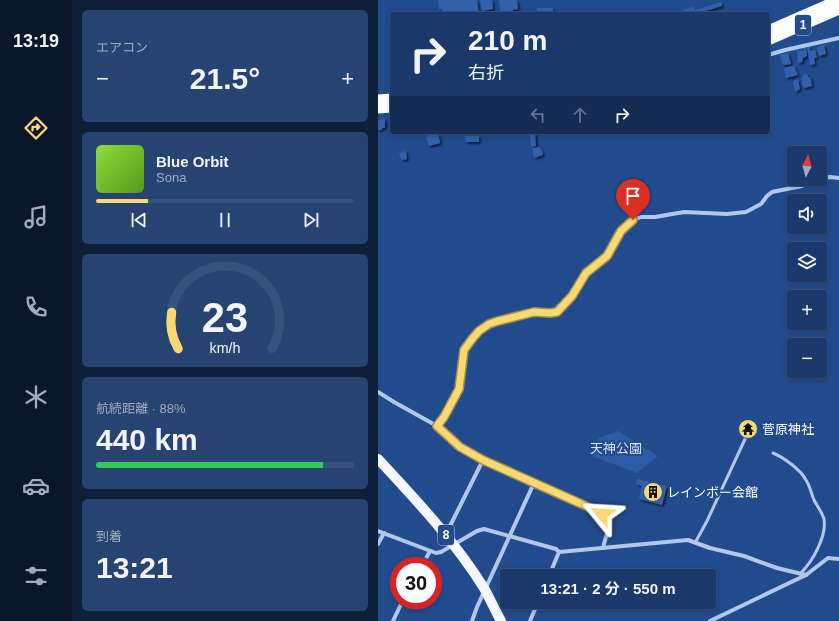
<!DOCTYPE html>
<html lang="ja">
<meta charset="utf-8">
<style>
body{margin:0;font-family:Helvetica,"Noto Sans JP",sans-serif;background:#274372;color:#f1f3f6;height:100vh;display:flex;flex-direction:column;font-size:15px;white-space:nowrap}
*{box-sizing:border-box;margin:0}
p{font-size:13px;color:#9facc1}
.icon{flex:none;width:22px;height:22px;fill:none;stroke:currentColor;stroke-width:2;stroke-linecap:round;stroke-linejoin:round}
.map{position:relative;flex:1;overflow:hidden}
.sheet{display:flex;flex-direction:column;gap:10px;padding:10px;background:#0e1f3a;width:306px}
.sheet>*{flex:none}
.banner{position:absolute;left:12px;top:12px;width:380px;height:122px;border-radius:4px;box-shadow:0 2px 6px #0003,0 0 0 1px #38527e;background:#1a386a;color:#f1f3f6;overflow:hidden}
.needle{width:26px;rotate:6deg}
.tools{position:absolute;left:409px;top:146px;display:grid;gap:8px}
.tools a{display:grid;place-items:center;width:40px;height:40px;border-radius:4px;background:#1a386a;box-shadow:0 2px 6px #0003,0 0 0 1px #38527e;font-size:20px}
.speed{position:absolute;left:12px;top:557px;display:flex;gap:8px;font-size:20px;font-weight:700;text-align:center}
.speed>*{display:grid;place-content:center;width:52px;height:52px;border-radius:50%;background:#1a386a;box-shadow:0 2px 6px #0003,0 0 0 1px #38527e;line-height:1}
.speed .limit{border:6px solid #d22;background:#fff;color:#111}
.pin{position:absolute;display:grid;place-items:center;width:34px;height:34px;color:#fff;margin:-41px -17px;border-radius:50% 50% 50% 0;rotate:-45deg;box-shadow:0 0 4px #0007}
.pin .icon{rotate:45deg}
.me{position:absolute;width:44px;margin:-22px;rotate:297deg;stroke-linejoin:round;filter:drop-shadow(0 0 3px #0008)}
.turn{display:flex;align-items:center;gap:14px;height:84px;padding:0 12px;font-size:18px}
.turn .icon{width:52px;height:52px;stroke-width:2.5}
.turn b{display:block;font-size:28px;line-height:34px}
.lanes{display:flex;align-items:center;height:38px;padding:0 12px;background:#0003;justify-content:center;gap:20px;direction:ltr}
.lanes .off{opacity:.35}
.big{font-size:30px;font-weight:700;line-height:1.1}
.sheet .card{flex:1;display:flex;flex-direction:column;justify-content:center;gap:6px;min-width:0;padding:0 14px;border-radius:6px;background:#274372}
.sheet .dial{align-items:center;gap:0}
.dial svg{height:104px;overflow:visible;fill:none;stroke:#38527e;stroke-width:7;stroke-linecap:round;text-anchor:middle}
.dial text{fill:#f1f3f6;stroke:none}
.song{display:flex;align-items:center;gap:12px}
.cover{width:48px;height:48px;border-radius:6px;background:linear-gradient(135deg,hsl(90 70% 55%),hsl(90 70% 35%))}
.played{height:4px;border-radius:2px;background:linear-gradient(90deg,#f7d873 20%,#38527e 20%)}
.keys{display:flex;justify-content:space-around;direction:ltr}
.heat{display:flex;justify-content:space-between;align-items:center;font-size:22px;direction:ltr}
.charge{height:6px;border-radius:3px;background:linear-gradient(90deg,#34c759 88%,#38527e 0)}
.trip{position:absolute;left:122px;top:569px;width:216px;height:40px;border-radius:4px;background:#1a386a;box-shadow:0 2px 6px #0003,0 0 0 1px #38527e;font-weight:700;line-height:40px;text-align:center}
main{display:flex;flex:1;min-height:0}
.dock{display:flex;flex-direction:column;width:72px;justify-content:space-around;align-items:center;background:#0a162a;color:#9facc1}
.dock .icon{width:28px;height:28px}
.dock .on{color:#f7d873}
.dock b{font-size:18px;color:#f1f3f6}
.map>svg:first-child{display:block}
</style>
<main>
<nav class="dock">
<b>13:19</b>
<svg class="icon on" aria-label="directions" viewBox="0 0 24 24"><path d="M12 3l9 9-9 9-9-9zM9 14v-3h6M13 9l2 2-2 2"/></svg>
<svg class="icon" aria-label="music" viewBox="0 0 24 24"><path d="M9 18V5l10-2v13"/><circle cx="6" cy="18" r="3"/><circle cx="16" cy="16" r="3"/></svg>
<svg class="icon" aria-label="phone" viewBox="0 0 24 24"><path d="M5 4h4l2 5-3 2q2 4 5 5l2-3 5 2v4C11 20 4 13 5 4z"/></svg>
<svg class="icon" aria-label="climate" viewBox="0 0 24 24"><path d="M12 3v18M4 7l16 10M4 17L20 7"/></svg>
<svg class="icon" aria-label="car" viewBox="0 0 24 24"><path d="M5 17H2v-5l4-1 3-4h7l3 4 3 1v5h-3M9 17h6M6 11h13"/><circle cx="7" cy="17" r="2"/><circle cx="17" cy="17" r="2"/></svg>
<svg class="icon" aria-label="filters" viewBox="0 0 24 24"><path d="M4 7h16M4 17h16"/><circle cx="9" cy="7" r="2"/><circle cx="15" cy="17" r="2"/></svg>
</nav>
<section class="sheet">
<div class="card"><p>エアコン</p>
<div class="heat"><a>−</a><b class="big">21.5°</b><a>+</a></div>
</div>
<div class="card">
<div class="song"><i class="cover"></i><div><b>Blue Orbit</b><p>Sona</p></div></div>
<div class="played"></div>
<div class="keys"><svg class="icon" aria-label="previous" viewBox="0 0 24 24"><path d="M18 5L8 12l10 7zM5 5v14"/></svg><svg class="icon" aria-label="pause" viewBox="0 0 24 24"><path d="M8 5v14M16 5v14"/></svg><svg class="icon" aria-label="next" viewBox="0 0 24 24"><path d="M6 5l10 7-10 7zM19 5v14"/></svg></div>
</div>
<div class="card dial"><svg viewBox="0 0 100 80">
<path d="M14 69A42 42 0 1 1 86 69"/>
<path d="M14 69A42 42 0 0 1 9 41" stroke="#f7d873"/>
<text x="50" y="56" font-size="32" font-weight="700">23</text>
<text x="50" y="72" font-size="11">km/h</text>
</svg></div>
<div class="card"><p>航続距離 · 88%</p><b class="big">440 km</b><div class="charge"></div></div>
<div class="card"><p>到着</p><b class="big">13:21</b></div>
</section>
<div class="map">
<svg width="461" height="621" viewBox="0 0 461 621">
<defs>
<filter id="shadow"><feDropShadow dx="2" dy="2" stdDeviation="1" flood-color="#0009"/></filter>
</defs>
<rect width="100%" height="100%" fill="#224b8d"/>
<path fill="#2c5ca5" d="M240,431l40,25 -21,17 -45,-17 7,-18z"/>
<g fill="#3261aa" filter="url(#shadow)">
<path d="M60,0h39l2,14h-37v-5l-3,1z"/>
<path d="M102,0h12l1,9 -11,2z"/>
<path d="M121,0h18l1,9 -5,1v4h-12z"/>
<path d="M344,2v4l-27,8h-13v-4l12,-3 1,3z"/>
<rect x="159" y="8" width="16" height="6"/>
<path d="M446,45l2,9 -7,2 -2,-8 1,-2z"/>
<path d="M429,47h3v4l5,-1 2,8h-3l1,6 -5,1z"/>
<path d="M425,48h3l1,8h-1v1l-3,1 -1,4 -4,1 -1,-13 7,1z"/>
<path d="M410,53l3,11 -8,1 -3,-10z"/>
<path d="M416,66l4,9 -12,3 -2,-10z"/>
<path d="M429,74l1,3h2l2,9 -8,2 -2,-4v-7h1v-2z"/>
<path d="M420,79l2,10 -5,3 -2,-11z"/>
<path d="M7,119v9h-3v2h-4v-10z"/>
<path d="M57,133v2l3,-1 2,9 -11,3 -3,-9 3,-1v-2z"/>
<path d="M152,133h5l1,13 -5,1z"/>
<path d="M87,136h14v6h-13z"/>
<path d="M162,147l1,3h1l1,5 -9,3 -2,-10z"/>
<path d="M28,151l1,8 -5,1 -3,-7z"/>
<path d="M259,479l30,7 -5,19 -23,-6 3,-13 -6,-2z"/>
</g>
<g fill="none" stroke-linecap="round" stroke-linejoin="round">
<g stroke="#b1c8eb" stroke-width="3">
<path d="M395,453c10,4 28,17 33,27 4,6 5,13 8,20 3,6 8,12 10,19 3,18 -12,43 -24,55"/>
<path d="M317,543l12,-22 39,-84"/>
</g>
<g stroke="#b1c8eb" stroke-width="4">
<path d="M390,55l17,-5 54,-12"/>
<path d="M442,178l10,-1 9,1"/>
<path d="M0,392l16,10 43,24 23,21 23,13 112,50c20,12 12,20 8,38"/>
<path d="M59,426l7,-9 15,-28 6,-39 7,-11 7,-8 10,-7 9,-3 36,-9 16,1 7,-1 15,-16 14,-23 21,-17 14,-25 12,-11 8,-3h14l29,-5 43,2 19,-2 15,-8 6,-8 5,-4 30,-6 15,-7"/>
<path d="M0,531l58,22 5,-1 36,-21 7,-2 72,20 3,3 129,-12 22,8 34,8 33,12 29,7"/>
<path d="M68,534l37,-74"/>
<path d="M0,544l6,-11"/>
<path d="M44,566l8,-15"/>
<path d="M171,576l10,-24"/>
<path d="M15,621l10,-21"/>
<path d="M94,621l5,-14 57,-124"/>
<path d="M152,621l8,-19"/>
<path d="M332,621l96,-46 22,-17 11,1"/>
</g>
<path stroke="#f5f8fe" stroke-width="10" d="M0,459c38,41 76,81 106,129 6,11 11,22 17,33"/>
<g stroke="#fff" stroke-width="11">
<path d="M390,31l71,-31"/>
<path d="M390,40l71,-31"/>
<path d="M0,100l14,-1"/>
<path d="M0,108l14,-1"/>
</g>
</g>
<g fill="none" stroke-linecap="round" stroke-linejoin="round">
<defs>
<path id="route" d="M224,514l-7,-4 -112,-50 -23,-13 -23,-21 7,-9 15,-28 5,-39 8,-11 7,-8 10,-7 9,-3 36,-9 16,1 7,-1 15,-16 14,-23 21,-17 14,-25 12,-11"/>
</defs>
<use href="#route" stroke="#a18c4b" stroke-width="10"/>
<use href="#route" stroke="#f7d873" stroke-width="7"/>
</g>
<defs>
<symbol id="temple-disc" viewBox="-11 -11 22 22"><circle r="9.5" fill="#f7d873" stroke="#224b8d"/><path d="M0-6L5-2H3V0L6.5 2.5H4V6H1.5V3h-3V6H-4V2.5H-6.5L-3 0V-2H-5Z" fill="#111"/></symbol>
<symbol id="building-disc" viewBox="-11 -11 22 22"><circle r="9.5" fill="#f7d873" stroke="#224b8d"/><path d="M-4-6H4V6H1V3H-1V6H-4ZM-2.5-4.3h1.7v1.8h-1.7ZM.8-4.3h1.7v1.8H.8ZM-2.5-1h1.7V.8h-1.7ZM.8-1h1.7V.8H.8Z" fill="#111"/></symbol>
</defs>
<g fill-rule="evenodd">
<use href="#temple-disc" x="359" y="418" width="22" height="22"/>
<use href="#building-disc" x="264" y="481" width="22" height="22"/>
</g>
<g text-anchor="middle" stroke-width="4" stroke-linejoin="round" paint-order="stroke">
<g fill="#224b8d" stroke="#bdc9dd" stroke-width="1">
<rect x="417" y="15" width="16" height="20" rx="3"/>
<rect x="60" y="525" width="16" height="20" rx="3"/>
</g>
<g font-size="12" font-weight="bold" fill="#fff">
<text x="425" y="29">1</text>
<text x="68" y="539">8</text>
</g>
<g font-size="13" fill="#fff" stroke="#224b8d" text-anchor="start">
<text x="384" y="434">菅原神社</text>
<text x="289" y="497">レインボー会館</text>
</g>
<g font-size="13" fill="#d6e3f8" stroke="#224b8d">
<text x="238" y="453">天神公園</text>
</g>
</g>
</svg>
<div class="tools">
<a><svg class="needle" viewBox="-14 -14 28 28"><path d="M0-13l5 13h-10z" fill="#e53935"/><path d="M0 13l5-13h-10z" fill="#9facc1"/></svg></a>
<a><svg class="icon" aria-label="sound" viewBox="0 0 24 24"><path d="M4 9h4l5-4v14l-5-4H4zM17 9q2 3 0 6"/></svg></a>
<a><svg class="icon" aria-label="layers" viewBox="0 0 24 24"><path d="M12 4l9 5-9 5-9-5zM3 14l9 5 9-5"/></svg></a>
<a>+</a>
<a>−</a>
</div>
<div class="speed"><div class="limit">30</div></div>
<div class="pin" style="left:255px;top:220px;background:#d93025"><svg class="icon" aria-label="arrive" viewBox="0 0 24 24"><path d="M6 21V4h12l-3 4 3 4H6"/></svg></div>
<svg class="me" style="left:224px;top:514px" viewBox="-20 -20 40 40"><path d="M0-17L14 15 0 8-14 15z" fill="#f7d873" stroke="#fff" stroke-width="4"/></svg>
<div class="trip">13:21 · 2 分 · 550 m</div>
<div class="banner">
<div class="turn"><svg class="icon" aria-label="right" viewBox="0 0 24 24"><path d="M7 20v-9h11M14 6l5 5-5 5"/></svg><div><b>210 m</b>右折</div></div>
<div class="lanes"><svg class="icon off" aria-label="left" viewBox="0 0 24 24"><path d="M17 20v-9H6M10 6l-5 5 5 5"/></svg><svg class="icon off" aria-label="ahead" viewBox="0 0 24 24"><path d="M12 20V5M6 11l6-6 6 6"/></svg><svg class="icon" aria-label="right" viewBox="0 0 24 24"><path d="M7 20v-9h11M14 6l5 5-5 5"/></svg></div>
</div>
</div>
</main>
